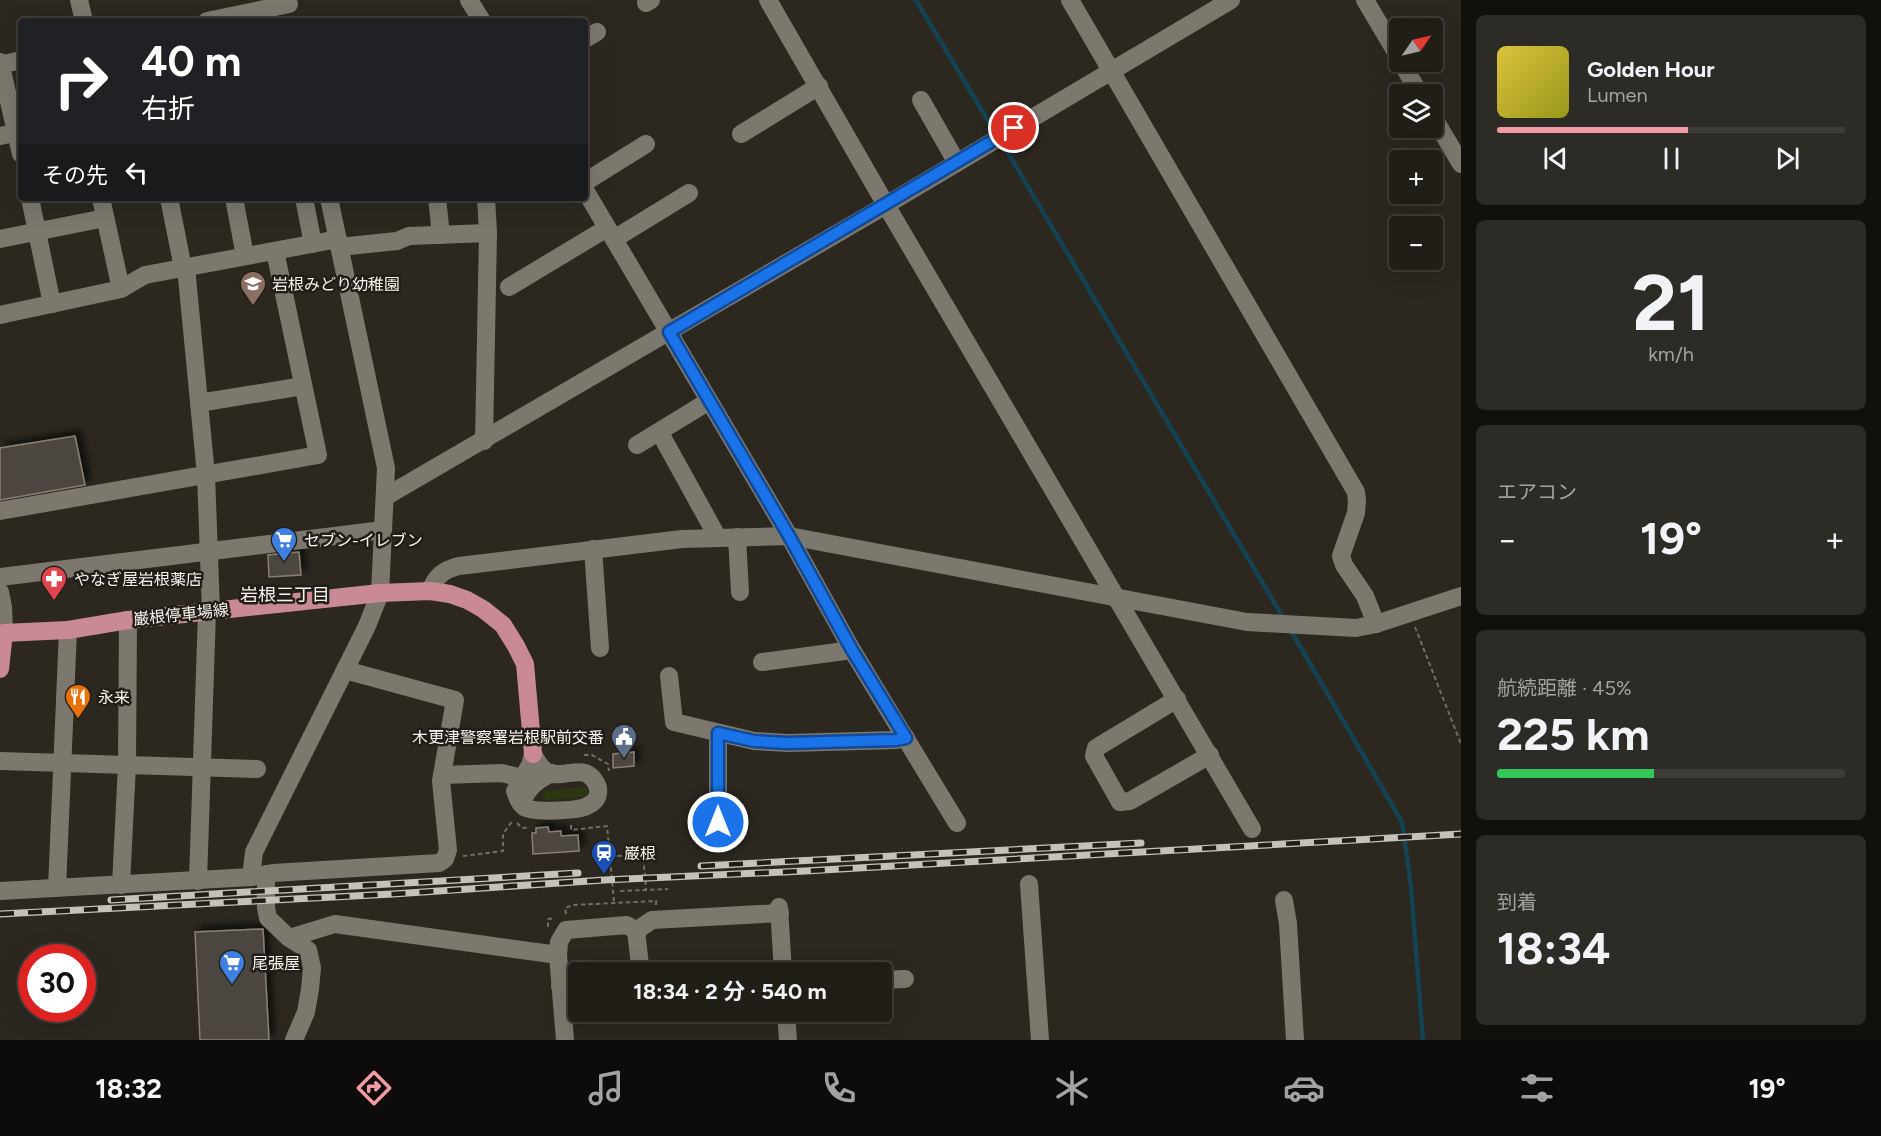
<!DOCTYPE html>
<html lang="ja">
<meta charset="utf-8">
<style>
body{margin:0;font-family:Figtree,"Noto Sans JP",sans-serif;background:#2d2b25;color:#f1f3f6;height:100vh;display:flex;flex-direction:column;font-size:22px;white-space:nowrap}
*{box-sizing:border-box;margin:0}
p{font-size:20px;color:#a2a2a2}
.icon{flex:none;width:33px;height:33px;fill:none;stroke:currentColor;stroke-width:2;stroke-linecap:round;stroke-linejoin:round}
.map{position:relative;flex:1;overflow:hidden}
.panel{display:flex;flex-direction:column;gap:15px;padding:15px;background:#12100d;width:420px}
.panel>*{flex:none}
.top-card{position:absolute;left:18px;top:18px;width:570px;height:183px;border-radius:6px;box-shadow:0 6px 24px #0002,0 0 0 2px #3e3c37;background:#202124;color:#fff;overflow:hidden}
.needle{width:39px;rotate:56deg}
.controls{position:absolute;left:1389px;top:18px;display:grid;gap:12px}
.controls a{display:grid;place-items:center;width:54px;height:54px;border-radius:6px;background:#211e18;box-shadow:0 6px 24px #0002,0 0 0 2px #3e3c37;font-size:30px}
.speed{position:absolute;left:18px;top:944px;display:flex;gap:12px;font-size:30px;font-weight:700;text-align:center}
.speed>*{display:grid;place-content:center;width:78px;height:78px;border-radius:50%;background:#211e18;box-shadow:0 6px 24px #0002,0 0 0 2px #3e3c37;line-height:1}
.speed .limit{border:9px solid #d22;background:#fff;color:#111}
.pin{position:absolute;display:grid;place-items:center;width:51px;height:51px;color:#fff;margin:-26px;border:3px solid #fff;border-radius:50%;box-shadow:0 2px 6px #0007}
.me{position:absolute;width:66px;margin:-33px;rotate:0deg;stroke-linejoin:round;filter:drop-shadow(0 0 4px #0008)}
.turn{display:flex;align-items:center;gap:21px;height:126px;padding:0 24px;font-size:27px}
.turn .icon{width:78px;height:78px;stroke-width:2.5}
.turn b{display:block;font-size:42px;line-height:51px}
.then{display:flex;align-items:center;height:57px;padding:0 24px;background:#0003;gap:12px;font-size:22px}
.big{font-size:45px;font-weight:700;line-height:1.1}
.panel .tile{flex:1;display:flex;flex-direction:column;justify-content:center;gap:9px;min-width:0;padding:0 21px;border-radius:9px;background:#2d2b25}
.panel .dial{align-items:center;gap:0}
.dial b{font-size:78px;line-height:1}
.song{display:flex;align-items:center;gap:18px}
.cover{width:72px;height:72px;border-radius:9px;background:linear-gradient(135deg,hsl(50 70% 55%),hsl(60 70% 35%))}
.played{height:6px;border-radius:3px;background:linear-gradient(90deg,#f49aa5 55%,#3e3c37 55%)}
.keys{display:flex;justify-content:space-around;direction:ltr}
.heat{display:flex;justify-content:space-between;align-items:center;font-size:33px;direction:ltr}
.charge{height:9px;border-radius:4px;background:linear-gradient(90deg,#34c759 45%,#3e3c37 0)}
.trip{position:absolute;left:568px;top:962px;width:324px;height:60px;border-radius:6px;background:#211e18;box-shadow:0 6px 24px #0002,0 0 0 2px #3e3c37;font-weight:700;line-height:60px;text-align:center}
.dock{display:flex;height:96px;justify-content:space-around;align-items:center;background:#0d0c0a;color:#a2a2a2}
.dock .icon{width:42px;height:42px}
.dock .current{color:#f49aa5}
.dock b{font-size:27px;color:#f1f3f6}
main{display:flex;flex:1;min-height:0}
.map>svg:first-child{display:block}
</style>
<main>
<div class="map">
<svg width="1461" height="1040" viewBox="0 0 1461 1040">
<defs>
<filter id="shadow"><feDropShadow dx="5.5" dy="-5.5" stdDeviation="3" flood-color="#0009"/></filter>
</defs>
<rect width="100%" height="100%" fill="#2c2820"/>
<path fill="#2d370f" d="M584,787l5,3 -3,6 -39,4 -5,-3 2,-6z"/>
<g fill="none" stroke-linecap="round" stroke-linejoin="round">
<g stroke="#144354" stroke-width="4.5">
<path d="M916,0l80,134"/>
<path d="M1001,141l283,478"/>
<path d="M1290,629l112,193 9,65 12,153"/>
</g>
</g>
<g fill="#4c463f" stroke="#878078" stroke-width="1.5" filter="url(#shadow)">
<path d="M75,436l10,49 -85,15v-52z"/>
<path d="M299,552l2,23 -32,2 -1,-22z"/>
<path d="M634,752v14l-21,2v-14z"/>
<path d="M548,827l1,5 12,-1v5l17,-1 1,16 -46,3 -1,-21h4v-5z"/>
<path d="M263,929l6,111h-69l-5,-108z"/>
</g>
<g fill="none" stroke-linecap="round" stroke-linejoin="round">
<g stroke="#706d66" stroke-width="2" stroke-dasharray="4.5 3" stroke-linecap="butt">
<path d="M1415,627l46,117"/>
<path d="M584,755h8l16,9 1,7"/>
<path d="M517,823l5,5 8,-1"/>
<path d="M571,825v5l36,-4 7,76"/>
<path d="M463,856l40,-5v-17l10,-14"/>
<path d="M617,856l26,-2 3,35"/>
<path d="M620,891l48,-2"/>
<path d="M566,914l-1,-6 8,-3 83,-4v4"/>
<path d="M548,927v-8l7,-1"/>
</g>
<g stroke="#7c786e" stroke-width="18">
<path d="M79,0l5,21"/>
<path d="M469,0l13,21"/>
<path d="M768,0l118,205 366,624"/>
<path d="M1070,0l286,492 1,9 -1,12 -15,43 3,9 21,31 11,28"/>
<path d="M1365,0l35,59"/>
<path d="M646,3l5,-3"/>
<path d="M207,21l82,-17"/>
<path d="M585,39l12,-7"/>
<path d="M0,62l21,92"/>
<path d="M1401,62l19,32"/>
<path d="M0,65l21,-5"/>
<path d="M921,100l36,63"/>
<path d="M1432,115l29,49"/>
<path d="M741,134l78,-48"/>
<path d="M0,136l21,-4"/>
<path d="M585,182l61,-38"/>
<path d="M585,190l204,346 63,114 105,173"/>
<path d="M30,198l22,106"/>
<path d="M101,198l20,91"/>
<path d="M169,198l14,70"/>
<path d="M234,198l11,58"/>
<path d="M304,198l9,46"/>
<path d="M437,198l4,37"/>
<path d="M0,239l105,-21"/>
<path d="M614,239l75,-46"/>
<path d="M339,247l58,-6 12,-5 79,-3"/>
<path d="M186,267l20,208 5,136"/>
<path d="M509,287l98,-59"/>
<path d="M0,315l121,-26 24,-14 193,-36"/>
<path d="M199,403l104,-17"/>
<path d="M660,433l58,105"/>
<path d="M484,441l4,-208 -2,-35"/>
<path d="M637,445l72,-44"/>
<path d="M385,497l501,-292 345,-205"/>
<path d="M0,511l318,-56 -43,-204"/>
<path d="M737,537l3,55"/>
<path d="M593,549l7,99"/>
<path d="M0,577l383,-47"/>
<path d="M430,591c6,-15 13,-21 29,-25l223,-27 107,-3 458,86 109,6 20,-4 85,-28"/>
<path d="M0,592l3,15 1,26"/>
<path d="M762,662l90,-12"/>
<path d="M669,676l5,46 80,19 34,2 108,-3 10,-2"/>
<path d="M1177,699l-81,49 -2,8 26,46 10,-1 80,-46"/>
<path d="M533,754c4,7 7,14 14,18 15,8 36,-9 47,8 3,4 5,8 4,13 0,6 -6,11 -11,13 -9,5 -56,7 -63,1 -5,-4 -7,-10 -9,-16l15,-26z"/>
<path d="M0,761l257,8"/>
<path d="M442,775l60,-2 20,5"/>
<path d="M521,804c7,-17 15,-23 31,-31"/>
<path d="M718,822v-89"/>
<path d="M266,874v34l2,10 21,20"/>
<path d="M251,877l3,-25 113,-226 13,-33 6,-125 -57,-270"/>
<path d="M198,881l9,-269"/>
<path d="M1029,884l11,156"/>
<path d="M121,885l6,-120 1,-145"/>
<path d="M57,888l11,-258"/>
<path d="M0,891l251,-14 22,-4 166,-10 6,-4 3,-9 -7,-69 14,-81 -110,-30"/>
<path d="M1284,900l4,24 7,116"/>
<path d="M779,907l4,65"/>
<path d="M636,931l16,-11 128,-7"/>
<path d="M882,980l23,-1"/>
<path d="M560,986l19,-2"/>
<path d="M786,1011l2,29"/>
<path d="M294,1040l12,-28 4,-23 2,-21 -4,-18 -19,-12 46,-14 223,31"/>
<path d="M565,1040l-7,-85 1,-13 7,-12 61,-5 9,6 4,34 -4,7"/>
</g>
<path stroke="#c98a96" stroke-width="18" d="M0,669l4,-36 64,-3 60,-10 252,-27 50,-2 20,3 17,6 16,9 20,16 13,21 9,18 8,90"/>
<defs>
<g id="rail">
<path d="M701,866l440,-23"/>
<path d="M111,900l467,-27"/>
<path d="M0,914l393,-20 211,-14 201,-9 656,-37"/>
</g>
</defs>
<use href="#rail" stroke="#c5c2bc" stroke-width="7"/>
<use href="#rail" stroke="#221e17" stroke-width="4.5" stroke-dasharray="14" stroke-linecap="butt"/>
</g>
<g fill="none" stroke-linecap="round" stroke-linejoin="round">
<defs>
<path id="route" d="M718,822v-89l36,8 34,2 108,-3 10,-2 -54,-88 -63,-114 -120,-204 345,-204"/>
</defs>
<use href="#route" stroke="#114b97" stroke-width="15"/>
<use href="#route" stroke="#1a73e8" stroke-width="10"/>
</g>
<defs>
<symbol id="school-pin" viewBox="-11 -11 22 30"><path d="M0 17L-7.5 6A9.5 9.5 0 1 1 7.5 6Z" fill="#8d6e63" stroke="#221e17"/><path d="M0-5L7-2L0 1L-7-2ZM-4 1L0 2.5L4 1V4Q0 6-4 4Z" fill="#fff"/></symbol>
<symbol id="supermarket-pin" viewBox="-11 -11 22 30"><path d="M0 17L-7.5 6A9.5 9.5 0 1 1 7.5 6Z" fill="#3f7fe0" stroke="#221e17"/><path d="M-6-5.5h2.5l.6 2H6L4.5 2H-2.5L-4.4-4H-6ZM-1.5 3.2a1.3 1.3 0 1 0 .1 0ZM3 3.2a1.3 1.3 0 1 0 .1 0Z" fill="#fff"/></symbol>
<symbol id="pharmacy-pin" viewBox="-11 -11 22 30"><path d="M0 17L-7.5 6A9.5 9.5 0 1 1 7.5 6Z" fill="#e0444e" stroke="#221e17"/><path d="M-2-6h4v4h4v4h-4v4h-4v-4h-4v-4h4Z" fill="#fff"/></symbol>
<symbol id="restaurant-pin" viewBox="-11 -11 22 30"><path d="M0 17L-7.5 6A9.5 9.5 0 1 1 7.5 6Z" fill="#e8710a" stroke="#221e17"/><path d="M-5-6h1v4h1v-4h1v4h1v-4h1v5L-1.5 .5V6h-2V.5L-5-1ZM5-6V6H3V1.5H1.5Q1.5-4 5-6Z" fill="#fff"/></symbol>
<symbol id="civic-pin" viewBox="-11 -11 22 30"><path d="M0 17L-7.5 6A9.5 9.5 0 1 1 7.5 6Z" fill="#5c6f8a" stroke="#221e17"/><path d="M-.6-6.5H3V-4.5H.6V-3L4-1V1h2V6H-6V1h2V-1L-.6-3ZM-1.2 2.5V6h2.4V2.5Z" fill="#fff"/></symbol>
<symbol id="station-pin" viewBox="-11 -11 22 30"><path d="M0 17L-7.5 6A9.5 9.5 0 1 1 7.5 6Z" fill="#1a4fb4" stroke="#221e17"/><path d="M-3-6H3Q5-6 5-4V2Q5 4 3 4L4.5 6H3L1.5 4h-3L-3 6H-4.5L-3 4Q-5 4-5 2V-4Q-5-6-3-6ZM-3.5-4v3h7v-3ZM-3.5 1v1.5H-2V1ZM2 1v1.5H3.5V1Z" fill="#fff"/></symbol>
</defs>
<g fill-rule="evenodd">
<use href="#school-pin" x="238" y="269" width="30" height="40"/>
<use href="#supermarket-pin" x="269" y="525" width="30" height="40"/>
<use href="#pharmacy-pin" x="39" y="564" width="30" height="40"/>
<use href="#restaurant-pin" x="63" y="682" width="30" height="40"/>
<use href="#civic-pin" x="609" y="722" width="30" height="40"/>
<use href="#station-pin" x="589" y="838" width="30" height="40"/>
<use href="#supermarket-pin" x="217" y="948" width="30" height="40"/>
</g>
<g text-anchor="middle" stroke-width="5" stroke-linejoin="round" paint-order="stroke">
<g font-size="16" fill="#f7f4ef" stroke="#221e17" text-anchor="start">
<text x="272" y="290">岩根みどり幼稚園</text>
<text x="304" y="546">セブン-イレブン</text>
<text x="74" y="585">やなぎ屋岩根薬店</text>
<text x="98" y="703">永来</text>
<text x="604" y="743" text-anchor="end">木更津警察署岩根駅前交番</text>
<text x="624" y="859">巌根</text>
<text x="252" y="969">尾張屋</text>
</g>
<g font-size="16" fill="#f7f4ef" stroke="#221e17">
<text transform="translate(181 614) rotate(-6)" y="6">巌根停車場線</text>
</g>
<g font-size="18" fill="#f7f4ef" stroke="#221e17">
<text x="285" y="601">岩根三丁目</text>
</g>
</g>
</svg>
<div class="controls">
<a><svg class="needle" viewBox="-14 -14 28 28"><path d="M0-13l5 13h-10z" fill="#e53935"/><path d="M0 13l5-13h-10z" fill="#a2a2a2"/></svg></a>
<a><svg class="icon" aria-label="layers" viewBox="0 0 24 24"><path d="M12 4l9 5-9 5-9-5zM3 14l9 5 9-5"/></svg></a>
<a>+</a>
<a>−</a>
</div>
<div class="speed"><div class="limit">30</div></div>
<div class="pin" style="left:1014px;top:128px;background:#d93025"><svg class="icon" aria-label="arrive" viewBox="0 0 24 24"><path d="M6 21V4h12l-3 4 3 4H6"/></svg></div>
<svg class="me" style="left:718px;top:822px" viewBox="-20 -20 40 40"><circle r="17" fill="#1a73e8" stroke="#fff" stroke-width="3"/><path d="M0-11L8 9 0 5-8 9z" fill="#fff"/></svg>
<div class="trip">18:34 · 2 分 · 540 m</div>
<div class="top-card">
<div class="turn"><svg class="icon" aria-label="right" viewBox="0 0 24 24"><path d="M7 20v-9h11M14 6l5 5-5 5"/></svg><div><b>40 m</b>右折</div></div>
<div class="then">その先<svg class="icon" aria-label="left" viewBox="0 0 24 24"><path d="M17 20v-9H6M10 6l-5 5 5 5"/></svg></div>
</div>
</div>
<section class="panel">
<div class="tile">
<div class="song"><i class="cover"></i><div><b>Golden Hour</b><p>Lumen</p></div></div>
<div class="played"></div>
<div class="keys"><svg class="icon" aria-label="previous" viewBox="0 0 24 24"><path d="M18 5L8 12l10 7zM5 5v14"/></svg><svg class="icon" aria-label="pause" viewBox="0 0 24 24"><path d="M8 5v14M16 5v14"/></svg><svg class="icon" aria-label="next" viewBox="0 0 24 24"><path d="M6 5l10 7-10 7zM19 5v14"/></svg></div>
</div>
<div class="tile dial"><b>21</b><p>km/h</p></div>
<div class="tile"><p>エアコン</p>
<div class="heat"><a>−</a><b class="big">19°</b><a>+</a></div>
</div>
<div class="tile"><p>航続距離 · 45%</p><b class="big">225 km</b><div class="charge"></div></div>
<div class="tile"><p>到着</p><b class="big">18:34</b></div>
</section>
</main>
<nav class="dock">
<b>18:32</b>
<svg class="icon current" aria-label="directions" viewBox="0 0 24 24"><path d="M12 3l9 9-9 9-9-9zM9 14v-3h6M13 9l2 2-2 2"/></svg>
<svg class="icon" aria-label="music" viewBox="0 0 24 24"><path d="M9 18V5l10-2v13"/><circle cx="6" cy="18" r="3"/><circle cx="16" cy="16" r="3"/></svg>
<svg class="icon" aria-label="phone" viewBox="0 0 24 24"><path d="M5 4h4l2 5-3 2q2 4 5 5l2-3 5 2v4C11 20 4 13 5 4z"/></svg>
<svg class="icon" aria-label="climate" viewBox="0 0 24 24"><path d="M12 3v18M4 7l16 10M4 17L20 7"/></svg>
<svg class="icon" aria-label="car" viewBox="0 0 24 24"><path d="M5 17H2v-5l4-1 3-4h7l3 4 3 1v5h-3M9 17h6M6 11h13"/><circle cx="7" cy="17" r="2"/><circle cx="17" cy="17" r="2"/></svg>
<svg class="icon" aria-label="filters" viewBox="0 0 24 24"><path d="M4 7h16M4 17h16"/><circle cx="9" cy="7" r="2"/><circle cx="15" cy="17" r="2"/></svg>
<b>19°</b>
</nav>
